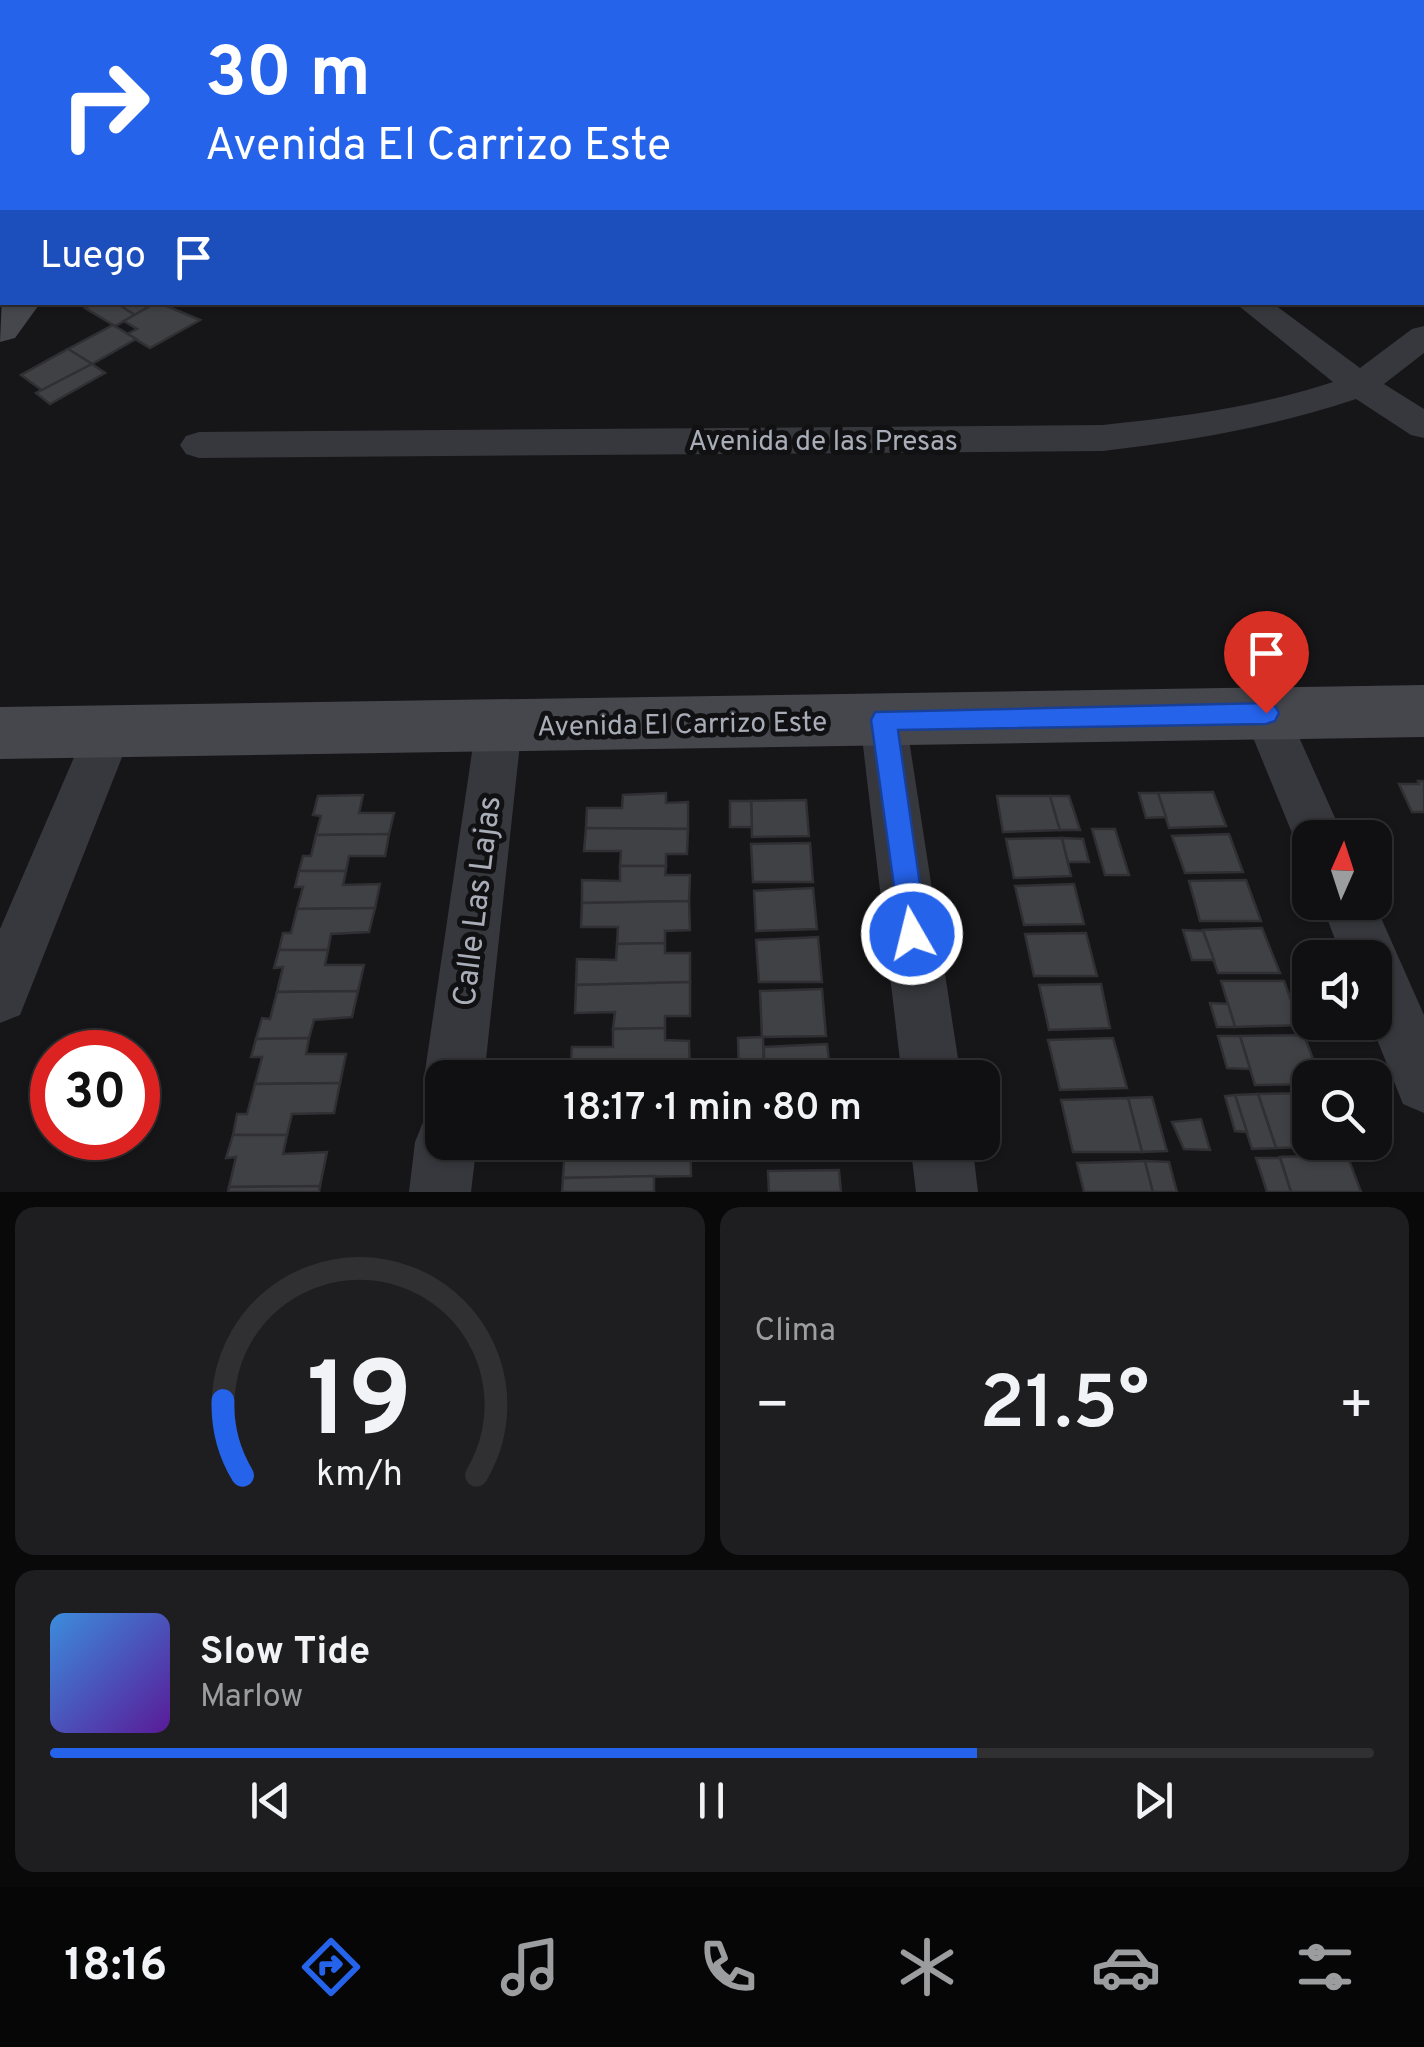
<!DOCTYPE html>
<html lang="es">
<meta charset="utf-8">
<style>
body{margin:0;font-family:Overpass,sans-serif;background:#1e1e20;color:#f1f3f6;height:100vh;display:flex;flex-direction:column;font-size:38px;white-space:nowrap}
*{box-sizing:border-box;margin:0}
p{font-size:32px;color:#9c9d9f}
.icon{flex:none;width:55px;height:55px;fill:none;stroke:currentColor;stroke-width:2;stroke-linecap:round;stroke-linejoin:round}
.map{position:relative;height:1192px;overflow:hidden}
.sheet{display:flex;flex-direction:column;gap:15px;padding:15px;background:#09090a;flex:1}
.sheet>*{flex:none}
.hud{position:absolute;left:0px;top:0px;width:1425px;height:305px;box-shadow:0 2px 8px #0004,0 0 0 2px #303032;background:#2563eb;color:#fff;overflow:hidden}
.needle{width:65px;rotate:3deg}
.controls{position:absolute;left:1292px;top:820px;display:grid;gap:20px}
.controls a{display:grid;place-items:center;width:100px;height:100px;border-radius:20px;background:#101012;box-shadow:0 2px 8px #0004,0 0 0 2px #303032;font-size:50px}
.speed{position:absolute;left:30px;top:1030px;display:flex;gap:20px;font-size:50px;font-weight:700;text-align:center}
.speed>*{display:grid;place-content:center;width:130px;height:130px;border-radius:50%;background:#101012;box-shadow:0 2px 8px #0004,0 0 0 2px #303032;line-height:1}
.speed .limit{border:15px solid #d22;background:#fff;color:#111}
.pin{position:absolute;display:grid;place-items:center;width:85px;height:85px;color:#fff;margin:-102px -42px;border-radius:50% 50% 50% 0;rotate:-45deg;box-shadow:0 0 10px #0007}
.pin .icon{rotate:45deg}
.me{position:absolute;width:110px;margin:-55px;rotate:352deg;stroke-linejoin:round;filter:drop-shadow(0 0 8px #0008)}
.turn{display:flex;align-items:center;gap:35px;height:210px;padding:0 40px;font-size:45px}
.turn .icon{width:130px;height:130px;stroke-width:2.5}
.turn b{display:block;font-size:70px;line-height:85px}
.then{display:flex;align-items:center;height:95px;padding:0 40px;background:#0003;gap:20px;font-size:38px}
.big{font-size:75px;font-weight:600;line-height:1.1}
.sheet .card{flex:1;display:flex;flex-direction:column;justify-content:center;gap:15px;min-width:0;padding:0 35px;border-radius:20px;background:#1e1e20}
.sheet .dial{align-items:center;gap:0}
.dial svg{height:260px;overflow:visible;fill:none;stroke:#303032;stroke-width:7;stroke-linecap:round;text-anchor:middle}
.dial text{fill:#f1f3f6;stroke:none}
.song{display:flex;align-items:center;gap:30px}
.cover{width:120px;height:120px;border-radius:15px;background:linear-gradient(135deg,hsl(210 70% 55%),hsl(270 70% 35%))}
.played{height:10px;border-radius:5px;background:linear-gradient(90deg,#2563eb 70%,#303032 70%)}
.keys{display:flex;justify-content:space-around;direction:ltr}
.heat{display:flex;justify-content:space-between;align-items:center;font-size:55px;direction:ltr}
.sheet .tiles{flex:1;display:grid;gap:15px;grid-template-columns:1fr 1fr}
.card:last-child{grid-column:span 2}
.trip{position:absolute;left:425px;top:1060px;width:575px;height:100px;border-radius:20px;background:#101012;box-shadow:0 2px 8px #0004,0 0 0 2px #303032;font-weight:600;line-height:100px;text-align:center}
.tab-bar{display:flex;height:160px;justify-content:space-around;align-items:center;background:#060607;color:#9c9d9f}
.tab-bar .icon{width:70px;height:70px}
.tab-bar .active{color:#2563eb}
.tab-bar b{font-size:45px;color:#f1f3f6}
.map>svg:first-child{display:block}
</style>
<div class="map">
<svg width="1424" height="1192" viewBox="0 0 1424 1192">
<rect width="100%" height="100%" fill="#161618"/>
<g fill="#404145" stroke="#303034" stroke-width="2.5">
<path d="M96,302h19l20,13 -20,11 -30,-18z"/>
<path d="M115,302h41l-21,13z"/>
<path d="M157,302l43,18 -50,28 -23,-14 10,-5 -13,-8z"/>
<path d="M113,325l23,14 -44,25 -24,-15z"/>
<path d="M68,349l24,15 -49,27 -22,-16z"/>
<path d="M92,364l13,9 -55,31 -14,-11z"/>
<path d="M1418,781h6v31h-12l-13,-28h20z"/>
<path d="M1213,792l13,34 -57,2 -11,-35z"/>
<path d="M666,793v10l22,-1v27l-102,-1 1,-20h35l1,-13z"/>
<path d="M1139,793h19l8,24 -20,1z"/>
<path d="M363,795l-4,18h35l-5,21 -73,1 5,-19 -8,-1 5,-19z"/>
<path d="M997,796h53l10,34 -57,2z"/>
<path d="M1050,796h19l11,34h-20z"/>
<path d="M806,800l3,36 -57,1 -1,-36z"/>
<path d="M730,801h21l1,26h-22z"/>
<path d="M586,828l102,1 -1,25h-21v12h-46l1,-15h-37z"/>
<path d="M1092,829h23l14,46h-24z"/>
<path d="M389,834l-4,22h-36l-3,15h-47l4,-15h8l5,-21z"/>
<path d="M1229,834l14,38 -58,1 -13,-37z"/>
<path d="M1062,838l9,38 -57,2 -8,-39z"/>
<path d="M1062,838l21,1 6,23h-21z"/>
<path d="M810,843l3,39h-60l-2,-38z"/>
<path d="M620,866h46l-1,9h25l-1,26 -107,2v-23l38,1z"/>
<path d="M299,871h47l-3,14 37,-1 -5,24 -78,1 6,-22h-8z"/>
<path d="M1246,880l15,41h-61l-11,-40z"/>
<path d="M1074,884l10,40 -60,1 -9,-39z"/>
<path d="M813,888l4,41 -61,2 -2,-40z"/>
<path d="M689,901l1,29 -25,1v12l-48,1 1,-17h-37l1,-24z"/>
<path d="M375,908l-6,24 -38,2 -3,16h-49l4,-17h8l6,-24z"/>
<path d="M1262,928l18,45h-62l-15,-43z"/>
<path d="M1183,930l20,1 11,29h-22z"/>
<path d="M1086,933l11,43h-63l-9,-42z"/>
<path d="M818,937l4,45h-63l-3,-42z"/>
<path d="M665,943v10h25v29l-114,3 1,-26 39,1 1,-16z"/>
<path d="M279,950h49l-3,15h39l-6,26 -81,1 6,-25 -9,1z"/>
<path d="M1221,981h63l16,44 -65,2z"/>
<path d="M690,982v34h-25v12l-52,1 2,-17 -40,1 1,-28z"/>
<path d="M1101,984l9,44 -61,2 -10,-45z"/>
<path d="M822,989l4,47 -64,1 -2,-46z"/>
<path d="M358,991l-6,26 -38,3 -5,18 -53,1 6,-21 8,1 7,-27z"/>
<path d="M1210,1003l18,1 7,23h-18z"/>
<path d="M665,1028v12l24,1 1,33 -120,2 2,-29h41v-18z"/>
<path d="M1304,1035l16,43h-10v6l-55,1 -15,-49z"/>
<path d="M1218,1036h22l10,33 -23,-1z"/>
<path d="M763,1037l1,41h-25l-1,-40z"/>
<path d="M309,1038l-3,16h40l-6,29 -85,1 7,-27h-11l5,-18z"/>
<path d="M1113,1038l14,50 -67,2 -12,-50z"/>
<path d="M827,1044l4,34h-67v-31z"/>
<path d="M690,1074v4h-120v-2z"/>
<path d="M340,1083l-6,30 -42,1 -5,21h-54l4,-21h10l8,-30z"/>
<path d="M1310,1093v49h34l1,4 -69,2 -18,-54z"/>
<path d="M1258,1094l18,54 -24,1 -17,-54z"/>
<path d="M1235,1095l12,37 -12,-1 -10,-35z"/>
<path d="M1152,1097l15,54 -25,1 -14,-54z"/>
<path d="M1128,1098l14,54h-69l-12,-52z"/>
<path d="M1201,1119l9,31 -26,-1 -12,-27z"/>
<path d="M233,1135h54l-4,19 44,-2 -7,34 -91,1 7,-30 -10,1z"/>
<path d="M608,1142h82l1,34 -128,2 2,-30 43,-1z"/>
<path d="M766,1142h69l1,14 -69,4z"/>
<path d="M1347,1155l14,37h-70l-11,-35z"/>
<path d="M1256,1158h24l11,34h-24z"/>
<path d="M1145,1161l8,31h-69l-7,-29z"/>
<path d="M1145,1161l24,1 8,30h-24z"/>
<path d="M839,1170l2,22h-72l-1,-21z"/>
<path d="M654,1176v16h-92l1,-14z"/>
<path d="M320,1186l-1,6h-91l1,-5z"/>
</g>
<g fill="none" stroke-linecap="round" stroke-linejoin="round">
<path stroke="#3d3f44" stroke-width="4" stroke-dasharray="2.5 5" stroke-linecap="butt" d="M892,2l4,-2"/>
<g fill="#37383d" fill-rule="evenodd">
<path d="M1095,0h31l1,2h-30z"/>
<path d="M1234,302h37l89,66 52,-39 12,-3v27l-40,31 40,25v29l-13,-3 -55,-36c-84,28 -165,42 -253,52l-904,7 -13,-4 -6,-9 6,-9 13,-4 904,-7c79,-8 154,-18 230,-43z"/>
<path d="M1266,693l16,6 62,139h-34v20l-9,-3 -58,-142 7,-14z"/>
<path d="M883,700l17,6 6,14 55,358h-59l-42,-358 6,-14z"/>
<path d="M499,705l17,6 6,14 -38,353h-42v25l-9,-4 -9,-21 52,-353 6,-14z"/>
<path d="M108,712l17,6 7,14 -112,283 -20,8v-94l91,-211z"/>
<path d="M1321,902h53l50,113v98l-21,-9 -33,-82h5v-64h-33z"/>
<path d="M442,1113v29h35l-6,50h-62l6,-50 9,-22z"/>
<path d="M910,1142h62l6,50h-62z"/>
</g>
<g fill="#45474d" fill-rule="evenodd">
<path d="M2,297v5h39l-26,36 -15,4z"/>
<path d="M1424,685v52l-1424,22v-52z"/>
</g>
<g stroke="#53555c" stroke-width="55">
<path d="M103,2l4,-2"/>
<path d="M0,56l2,-1"/>
</g>
</g>
<path fill="#2563eb" stroke="#184099" stroke-width="2.5" d="M1266,703l9,3 4,7 -4,8 -9,3 -368,6 29,204 -4,10 -11,5 -10,-5 -31,-224 4,-8z"/>
<g text-anchor="middle" stroke-width="10" stroke-linejoin="round" paint-order="stroke">
<g font-size="28" fill="#a8adb8" stroke="#111113">
<text x="823" y="450">Avenida de las Presas</text>
<text transform="translate(682 723) rotate(-1)" y="10">Avenida El Carrizo Este</text>
</g>
<g font-size="32" fill="#a8adb8" stroke="#111113">
<text transform="translate(476 901) rotate(-83)" y="11">Calle Las Lajas</text>
</g>
</g>
</svg>
<div class="controls">
<a><svg class="needle" viewBox="-14 -14 28 28"><path d="M0-13l5 13h-10z" fill="#e53935"/><path d="M0 13l5-13h-10z" fill="#9c9d9f"/></svg></a>
<a><svg class="icon" aria-label="sound" viewBox="0 0 24 24"><path d="M4 9h4l5-4v14l-5-4H4zM17 9q2 3 0 6"/></svg></a>
<a><svg class="icon" aria-label="search" viewBox="0 0 24 24"><circle cx="10" cy="10" r="6"/><path d="M15 15l6 6"/></svg></a>
</div>
<div class="speed"><div class="limit">30</div></div>
<div class="pin" style="left:1266px;top:713px;background:#d93025"><svg class="icon" aria-label="arrive" viewBox="0 0 24 24"><path d="M6 21V4h12l-3 4 3 4H6"/></svg></div>
<svg class="me" style="left:912px;top:934px" viewBox="-20 -20 40 40"><circle r="17" fill="#2563eb" stroke="#fff" stroke-width="3"/><path d="M0-11L8 9 0 5-8 9z" fill="#fff"/></svg>
<div class="trip">18:17 · 1 min · 80 m</div>
<div class="hud">
<div class="turn"><svg class="icon" aria-label="right" viewBox="0 0 24 24"><path d="M7 20v-9h11M14 6l5 5-5 5"/></svg><div><b>30 m</b>Avenida El Carrizo Este</div></div>
<div class="then">Luego<svg class="icon" aria-label="arrive" viewBox="0 0 24 24"><path d="M6 21V4h12l-3 4 3 4H6"/></svg></div>
</div>
</div>
<section class="sheet">
<div class="tiles">
<div class="card dial"><svg viewBox="0 0 100 80">
<path d="M14 69A42 42 0 1 1 86 69"/>
<path d="M14 69A42 42 0 0 1 8 46" stroke="#2563eb"/>
<text x="50" y="56" font-size="32" font-weight="700">19</text>
<text x="50" y="72" font-size="11">km/h</text>
</svg></div>
<div class="card"><p>Clima</p>
<div class="heat"><a>−</a><b class="big">21.5°</b><a>+</a></div>
</div>
<div class="card">
<div class="song"><i class="cover"></i><div><b>Slow Tide</b><p>Marlow</p></div></div>
<div class="played"></div>
<div class="keys"><svg class="icon" aria-label="previous" viewBox="0 0 24 24"><path d="M18 5L8 12l10 7zM5 5v14"/></svg><svg class="icon" aria-label="pause" viewBox="0 0 24 24"><path d="M8 5v14M16 5v14"/></svg><svg class="icon" aria-label="next" viewBox="0 0 24 24"><path d="M6 5l10 7-10 7zM19 5v14"/></svg></div>
</div>
</div>
</section>
<nav class="tab-bar">
<b>18:16</b>
<svg class="icon active" aria-label="directions" viewBox="0 0 24 24"><path d="M12 3l9 9-9 9-9-9zM9 14v-3h6M13 9l2 2-2 2"/></svg>
<svg class="icon" aria-label="music" viewBox="0 0 24 24"><path d="M9 18V5l10-2v13"/><circle cx="6" cy="18" r="3"/><circle cx="16" cy="16" r="3"/></svg>
<svg class="icon" aria-label="phone" viewBox="0 0 24 24"><path d="M5 4h4l2 5-3 2q2 4 5 5l2-3 5 2v4C11 20 4 13 5 4z"/></svg>
<svg class="icon" aria-label="climate" viewBox="0 0 24 24"><path d="M12 3v18M4 7l16 10M4 17L20 7"/></svg>
<svg class="icon" aria-label="car" viewBox="0 0 24 24"><path d="M5 17H2v-5l4-1 3-4h7l3 4 3 1v5h-3M9 17h6M6 11h13"/><circle cx="7" cy="17" r="2"/><circle cx="17" cy="17" r="2"/></svg>
<svg class="icon" aria-label="filters" viewBox="0 0 24 24"><path d="M4 7h16M4 17h16"/><circle cx="9" cy="7" r="2"/><circle cx="15" cy="17" r="2"/></svg>
</nav>
